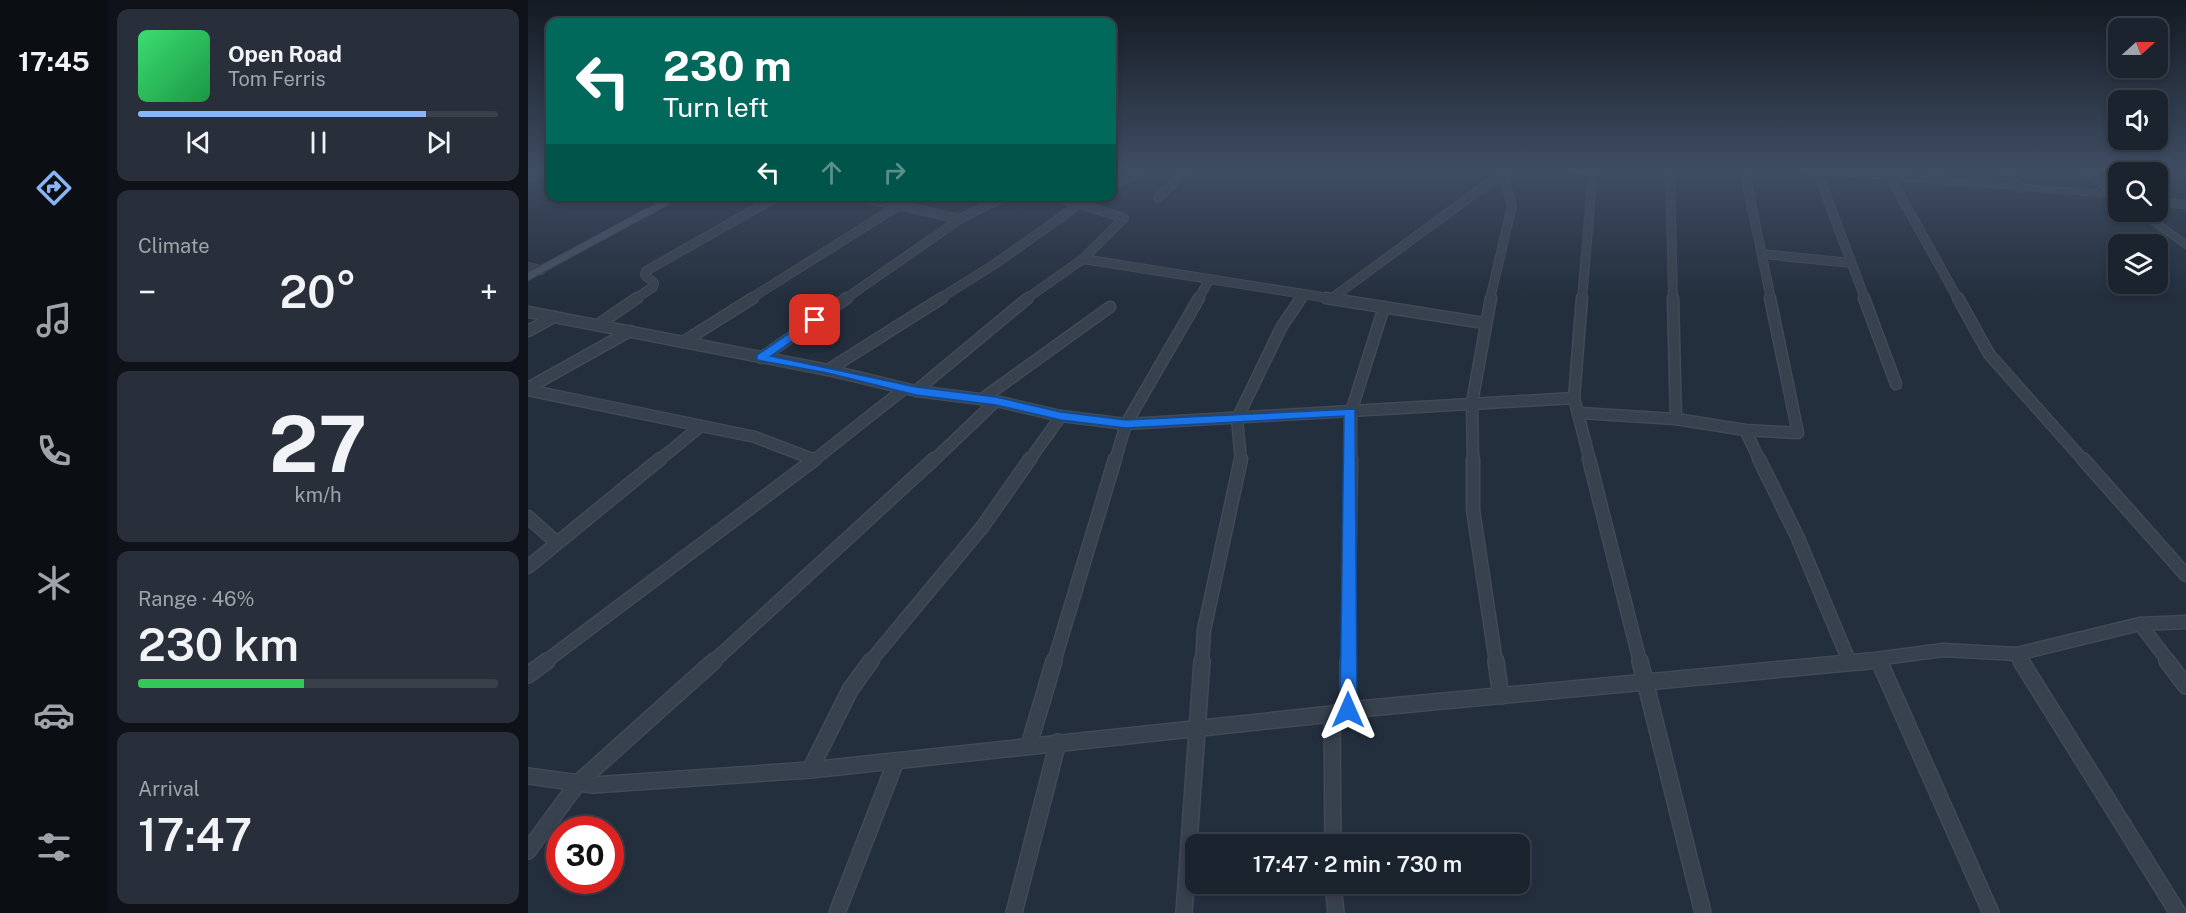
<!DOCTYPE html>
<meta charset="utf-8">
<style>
body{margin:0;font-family:"Public Sans",sans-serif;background:#282f3a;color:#f1f3f6;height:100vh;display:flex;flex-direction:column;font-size:22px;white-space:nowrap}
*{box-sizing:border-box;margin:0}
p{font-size:20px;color:#a0a4aa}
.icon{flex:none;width:33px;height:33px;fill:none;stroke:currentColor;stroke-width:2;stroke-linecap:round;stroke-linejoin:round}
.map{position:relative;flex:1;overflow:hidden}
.side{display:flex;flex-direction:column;gap:9px;padding:9px;background:#0f1319;width:420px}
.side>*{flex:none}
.top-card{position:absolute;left:18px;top:18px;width:570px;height:183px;border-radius:12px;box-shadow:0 3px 9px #0003,0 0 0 2px #39404a;background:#00695c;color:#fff;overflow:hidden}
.needle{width:39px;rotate:69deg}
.fabs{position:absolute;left:1580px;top:18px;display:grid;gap:12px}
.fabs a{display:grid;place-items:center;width:60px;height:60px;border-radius:12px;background:#1b232e;box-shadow:0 3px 9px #0003,0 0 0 2px #39404a;font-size:30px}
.speed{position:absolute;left:18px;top:816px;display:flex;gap:12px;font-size:30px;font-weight:700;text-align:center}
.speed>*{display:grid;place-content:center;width:78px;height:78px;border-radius:50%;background:#1b232e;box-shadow:0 3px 9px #0003,0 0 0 2px #39404a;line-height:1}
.speed .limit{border:9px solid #d22;background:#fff;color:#111}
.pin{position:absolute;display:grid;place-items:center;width:51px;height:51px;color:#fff;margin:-26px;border-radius:12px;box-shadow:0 3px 9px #0006}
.me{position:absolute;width:66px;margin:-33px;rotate:0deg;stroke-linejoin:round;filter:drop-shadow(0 0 4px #0008)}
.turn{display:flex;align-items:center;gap:21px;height:126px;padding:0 18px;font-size:27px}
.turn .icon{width:78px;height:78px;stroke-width:2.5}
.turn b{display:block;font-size:42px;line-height:51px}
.lanes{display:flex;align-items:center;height:57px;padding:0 18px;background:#0003;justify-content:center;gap:30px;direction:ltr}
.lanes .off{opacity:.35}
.big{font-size:45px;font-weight:600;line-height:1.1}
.side .tile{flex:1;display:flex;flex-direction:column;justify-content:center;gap:9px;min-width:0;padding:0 21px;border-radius:12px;background:#282f3a}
.side .dial{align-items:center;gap:0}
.dial b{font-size:78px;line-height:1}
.song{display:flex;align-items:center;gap:18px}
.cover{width:72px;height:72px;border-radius:9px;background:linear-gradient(135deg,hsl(140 70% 55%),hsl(140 70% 35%))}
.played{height:6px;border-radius:3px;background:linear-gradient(90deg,#8ab4f8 80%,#39404a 80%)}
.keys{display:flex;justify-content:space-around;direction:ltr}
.heat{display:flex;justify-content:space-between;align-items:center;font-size:33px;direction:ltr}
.charge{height:9px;border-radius:4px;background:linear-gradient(90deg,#34c759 46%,#39404a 0)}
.trip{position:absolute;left:657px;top:834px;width:345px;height:60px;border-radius:12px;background:#1b232e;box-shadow:0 3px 9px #0003,0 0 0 2px #39404a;font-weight:600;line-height:60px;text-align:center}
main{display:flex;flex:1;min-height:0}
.dock{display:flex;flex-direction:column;width:108px;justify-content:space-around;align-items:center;background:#0b0e12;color:#a0a4aa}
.dock .icon{width:42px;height:42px}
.dock .current{color:#8ab4f8}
.dock b{font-size:27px;color:#f1f3f6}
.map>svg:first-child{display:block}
</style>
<main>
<nav class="dock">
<b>17:45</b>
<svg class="icon current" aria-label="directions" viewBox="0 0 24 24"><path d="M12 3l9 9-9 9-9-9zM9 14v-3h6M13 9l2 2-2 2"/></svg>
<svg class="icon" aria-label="music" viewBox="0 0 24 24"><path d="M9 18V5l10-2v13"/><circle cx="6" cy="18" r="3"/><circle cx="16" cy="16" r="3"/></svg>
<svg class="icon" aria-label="phone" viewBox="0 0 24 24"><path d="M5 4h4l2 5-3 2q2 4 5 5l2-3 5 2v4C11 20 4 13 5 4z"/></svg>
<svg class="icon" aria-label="climate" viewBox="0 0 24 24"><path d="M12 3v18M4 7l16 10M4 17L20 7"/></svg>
<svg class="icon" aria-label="car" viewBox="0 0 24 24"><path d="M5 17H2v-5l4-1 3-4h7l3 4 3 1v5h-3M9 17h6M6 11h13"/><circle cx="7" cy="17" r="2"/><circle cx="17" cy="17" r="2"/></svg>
<svg class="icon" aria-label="filters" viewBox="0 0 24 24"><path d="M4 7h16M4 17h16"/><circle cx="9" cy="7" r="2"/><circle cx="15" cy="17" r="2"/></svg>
</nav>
<section class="side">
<div class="tile">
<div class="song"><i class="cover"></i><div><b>Open Road</b><p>Tom Ferris</p></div></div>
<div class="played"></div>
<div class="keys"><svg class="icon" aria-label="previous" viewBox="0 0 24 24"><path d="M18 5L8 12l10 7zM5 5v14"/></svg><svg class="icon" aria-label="pause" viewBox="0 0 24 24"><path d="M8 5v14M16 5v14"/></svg><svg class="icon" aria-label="next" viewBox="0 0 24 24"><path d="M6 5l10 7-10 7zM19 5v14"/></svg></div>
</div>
<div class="tile"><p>Climate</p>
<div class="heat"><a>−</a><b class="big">20°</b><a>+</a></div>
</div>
<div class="tile dial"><b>27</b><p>km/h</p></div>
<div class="tile"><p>Range · 46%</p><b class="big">230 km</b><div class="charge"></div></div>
<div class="tile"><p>Arrival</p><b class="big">17:47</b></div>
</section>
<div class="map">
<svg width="1658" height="913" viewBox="0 0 1658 913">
<rect width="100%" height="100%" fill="#242f3e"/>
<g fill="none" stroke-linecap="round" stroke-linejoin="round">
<defs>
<g id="minor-far3">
<path d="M1142,169l3,130"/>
<path d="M1216,169l27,130"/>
<path d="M1400,169l15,13"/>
<path d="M1474,169l19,19"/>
<path d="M1289,171l48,128"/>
<path d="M1362,177l68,122"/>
<path d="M0,178l20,-9"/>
<path d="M584,186l32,-17"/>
<path d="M222,196l23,3 18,-3"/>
<path d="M328,196l104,23"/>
<path d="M630,198l29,-28 -3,-1"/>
<path d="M1629,202l29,2"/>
<path d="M1234,254l89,9"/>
<path d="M555,259l252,40"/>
<path d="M0,267l13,3"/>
<path d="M804,298l176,-129"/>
<path d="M107,299l18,-12 1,-4 -9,-8 1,-4 127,-72"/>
<path d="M222,299l151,-95"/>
<path d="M317,299l115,-80 45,-23"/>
<path d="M411,299l56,-35 96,-68"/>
<path d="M498,299l57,-40 41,-41 -70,-22"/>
<path d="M670,299l12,-20"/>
<path d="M772,299l3,-4"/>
<path d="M962,299l22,-93 -8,-28 7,-9"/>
<path d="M1054,299l11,-127"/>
</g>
<g id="minor-far2">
<path d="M798,298l158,25"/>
<path d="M1054,298l-8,100 16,63"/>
<path d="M1145,298l3,121"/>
<path d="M1336,298l32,86"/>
<path d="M1430,298l31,56 95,107"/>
<path d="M0,312l300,58 88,21 80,10 65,15 65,8 448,-26"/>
<path d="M71,324l38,-26"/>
<path d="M0,331l26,-14"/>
<path d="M155,342l70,-44"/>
<path d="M233,358l86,-60"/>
<path d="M300,370l114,-72"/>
<path d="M0,388l102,-57"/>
<path d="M0,390l227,47 60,23"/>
<path d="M388,391l112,-93"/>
<path d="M454,399l128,-92"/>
<path d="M1052,413l96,6 69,11 53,3 -28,-135"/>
<path d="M1217,430l15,31"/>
<path d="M130,461l43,-35"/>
<path d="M285,461l91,-72"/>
<path d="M405,461l63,-60"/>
<path d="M501,461l32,-45"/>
<path d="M587,461l11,-37 73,-126"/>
<path d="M713,461l-4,-42 44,-91 20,-30"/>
<path d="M823,461v-49l33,-105"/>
<path d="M945,461l-1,-59 19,-104"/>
</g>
<g id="minor-far1">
<path d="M945,459v51l23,152"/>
<path d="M1061,459l51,203"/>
<path d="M1231,459l38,77 52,125"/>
<path d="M1555,459l103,116"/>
<path d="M0,517l28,25"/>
<path d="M0,567l132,-108"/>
<path d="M1612,624l29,38"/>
<path d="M1489,654l5,8"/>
<path d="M1351,660l1,2"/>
<path d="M17,662l270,-203"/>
<path d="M185,662l221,-203"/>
<path d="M342,662l113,-136 47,-67"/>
<path d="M526,662l61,-203"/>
<path d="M674,662l2,-32 37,-171"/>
<path d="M820,662l3,-203"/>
<path d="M1325,662l90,-12 74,4 123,-30 46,-2"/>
</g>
<g id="minor">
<path d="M968,661l5,35"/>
<path d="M1112,661l63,252"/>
<path d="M1351,661l112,252"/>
<path d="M1493,661l157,252"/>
<path d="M1639,661l19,25"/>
<path d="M0,675l19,-14"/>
<path d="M820,710v-49"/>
<path d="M804,714l1,130"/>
<path d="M501,745l25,-84"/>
<path d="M282,770l40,-80 21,-29"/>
<path d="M0,776l65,9 217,-15 522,-56 16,-4 521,-49"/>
<path d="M0,851l50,-68 136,-122"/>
<path d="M805,884l3,29"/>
<path d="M309,913l59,-152"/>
<path d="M486,913l44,-171"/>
<path d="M656,913l18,-252"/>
</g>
<g id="tertiary">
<path d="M1034,169h35v3l-4,2 -27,-3z"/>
<path d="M1261,169h32l287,23 -29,-23h9l30,23v5l-325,-26z"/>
<path d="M1608,212h9l41,29v7z"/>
</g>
<path id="secondary" d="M143,196h12l-155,84v-7z"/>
</defs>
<use href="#minor-far3" stroke="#414a57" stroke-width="10"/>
<use href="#minor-far2" stroke="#414a57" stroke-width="13"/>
<use href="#minor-far1" stroke="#414a57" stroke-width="15"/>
<use href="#minor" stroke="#414a57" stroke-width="18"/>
<use href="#tertiary" stroke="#414a57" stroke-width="3"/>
<use href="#secondary" stroke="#414a57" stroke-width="2"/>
<use href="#minor-far3" stroke="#38414e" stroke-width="8"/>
<use href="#minor-far2" stroke="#38414e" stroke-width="10"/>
<use href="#minor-far1" stroke="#38414e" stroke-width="12"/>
<use href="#minor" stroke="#38414e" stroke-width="15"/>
<use href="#tertiary" fill="#38414e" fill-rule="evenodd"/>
<use href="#secondary" fill="#465061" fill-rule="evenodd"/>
</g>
<linearGradient id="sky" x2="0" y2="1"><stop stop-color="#141a22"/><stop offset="0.57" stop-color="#3f4d63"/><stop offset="1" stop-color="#3f4d63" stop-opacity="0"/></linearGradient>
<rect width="1658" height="297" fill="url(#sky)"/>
<path fill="#1a73e8" stroke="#114b97" stroke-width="1.5" d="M287,316l6,4 -2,2 -48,34 145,31 80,10 65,15 65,8 229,-11 2,301 -2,6 -7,2 -6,-2 -2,-6 4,-294 -218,12 -65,-8 -65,-15 -80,-10 -88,-22 -71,-13v-5z"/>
</svg>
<div class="fabs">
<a><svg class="needle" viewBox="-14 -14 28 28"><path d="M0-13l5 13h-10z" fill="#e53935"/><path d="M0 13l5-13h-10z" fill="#a0a4aa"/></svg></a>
<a><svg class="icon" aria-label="sound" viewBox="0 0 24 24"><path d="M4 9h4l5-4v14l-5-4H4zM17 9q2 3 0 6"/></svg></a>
<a><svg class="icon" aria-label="search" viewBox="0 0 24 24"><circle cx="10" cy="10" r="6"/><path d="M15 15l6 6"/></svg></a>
<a><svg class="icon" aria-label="layers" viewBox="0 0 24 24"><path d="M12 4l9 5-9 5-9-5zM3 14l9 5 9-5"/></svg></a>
</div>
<div class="speed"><div class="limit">30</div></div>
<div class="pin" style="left:287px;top:320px;background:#d93025"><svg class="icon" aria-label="arrive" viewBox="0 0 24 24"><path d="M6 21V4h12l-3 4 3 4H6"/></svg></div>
<svg class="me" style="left:820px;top:710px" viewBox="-20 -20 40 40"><path d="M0-17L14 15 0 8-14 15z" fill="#1a73e8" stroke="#fff" stroke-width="4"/></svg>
<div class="trip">17:47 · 2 min · 730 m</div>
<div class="top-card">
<div class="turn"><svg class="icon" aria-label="left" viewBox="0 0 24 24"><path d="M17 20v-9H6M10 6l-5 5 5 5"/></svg><div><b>230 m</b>Turn left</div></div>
<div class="lanes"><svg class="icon" aria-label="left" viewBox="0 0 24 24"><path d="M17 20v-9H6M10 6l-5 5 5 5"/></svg><svg class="icon off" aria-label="ahead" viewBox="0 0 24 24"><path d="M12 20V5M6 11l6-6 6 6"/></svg><svg class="icon off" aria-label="right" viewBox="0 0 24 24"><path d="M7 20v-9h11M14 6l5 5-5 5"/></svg></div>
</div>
</div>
</main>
